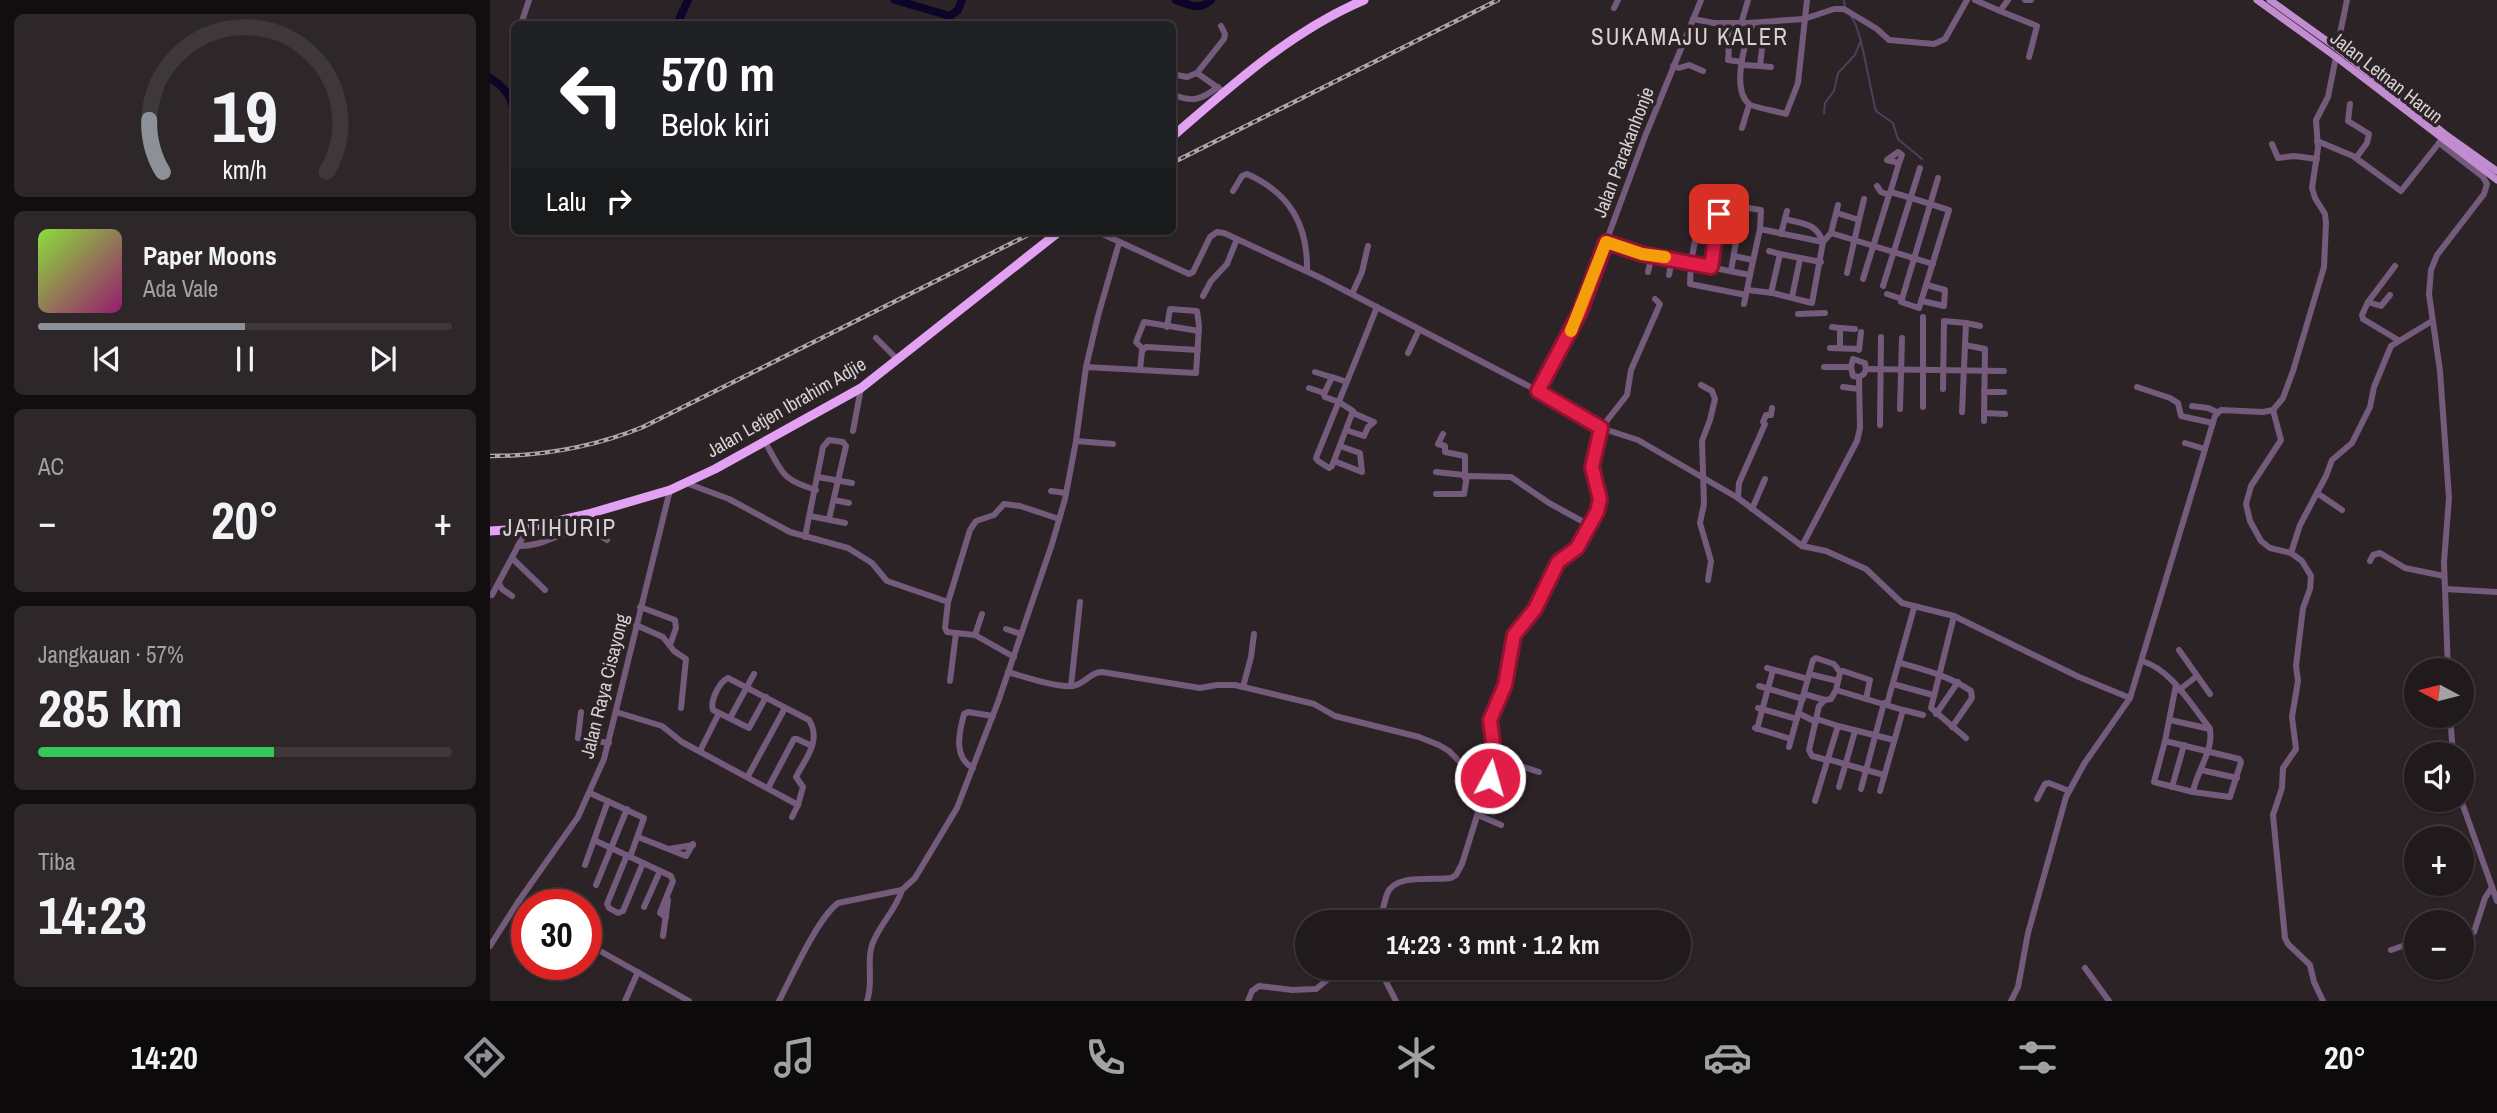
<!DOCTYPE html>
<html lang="id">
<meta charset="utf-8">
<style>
body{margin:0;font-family:"Archivo Narrow",sans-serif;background:#2d272a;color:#f1f3f6;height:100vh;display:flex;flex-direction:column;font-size:26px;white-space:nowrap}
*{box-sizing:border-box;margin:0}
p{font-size:23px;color:#a2a1a4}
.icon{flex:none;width:38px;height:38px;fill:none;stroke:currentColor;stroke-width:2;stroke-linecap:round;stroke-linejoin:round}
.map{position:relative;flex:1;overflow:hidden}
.sheet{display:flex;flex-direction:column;gap:14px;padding:14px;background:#120e10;width:490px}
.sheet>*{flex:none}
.hud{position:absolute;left:21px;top:21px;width:665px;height:214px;border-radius:10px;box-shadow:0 2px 5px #0004,0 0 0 2px #3e383b;background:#202124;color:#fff;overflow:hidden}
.needle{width:46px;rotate:277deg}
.buttons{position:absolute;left:1914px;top:658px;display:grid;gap:14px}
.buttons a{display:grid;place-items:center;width:70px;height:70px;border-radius:50%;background:#211a1d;box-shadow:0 2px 5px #0004,0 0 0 2px #3e383b;font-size:35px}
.speed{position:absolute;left:21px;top:889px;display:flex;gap:14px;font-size:35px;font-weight:700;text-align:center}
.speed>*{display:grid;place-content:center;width:91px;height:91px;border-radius:50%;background:#211a1d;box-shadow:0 2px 5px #0004,0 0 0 2px #3e383b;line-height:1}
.speed .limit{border:10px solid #d22;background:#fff;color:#111}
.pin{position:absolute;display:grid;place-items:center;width:60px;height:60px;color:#fff;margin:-30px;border-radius:14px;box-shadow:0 4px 10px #0006}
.me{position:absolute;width:77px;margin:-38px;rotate:6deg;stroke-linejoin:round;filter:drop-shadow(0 0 5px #0008)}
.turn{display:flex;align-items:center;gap:24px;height:147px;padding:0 35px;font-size:32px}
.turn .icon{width:91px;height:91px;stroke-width:2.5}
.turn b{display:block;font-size:49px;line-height:60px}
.then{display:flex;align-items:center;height:66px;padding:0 35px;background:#0003;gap:14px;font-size:26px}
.big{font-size:52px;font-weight:800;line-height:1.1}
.sheet .widget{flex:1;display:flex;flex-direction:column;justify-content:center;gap:10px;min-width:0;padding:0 24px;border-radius:10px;background:#2d272a}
.sheet .dial{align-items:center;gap:0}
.dial svg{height:182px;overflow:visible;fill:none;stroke:#3e383b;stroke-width:7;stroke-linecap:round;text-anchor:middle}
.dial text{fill:#f1f3f6;stroke:none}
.song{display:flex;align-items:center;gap:21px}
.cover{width:84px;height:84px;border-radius:10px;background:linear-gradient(135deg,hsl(90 70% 55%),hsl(320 70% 35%))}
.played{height:7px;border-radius:4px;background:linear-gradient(90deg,#8c9099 50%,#3e383b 50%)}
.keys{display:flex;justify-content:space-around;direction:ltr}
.heat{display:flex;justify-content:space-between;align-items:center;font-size:38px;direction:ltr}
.charge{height:10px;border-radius:5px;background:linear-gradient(90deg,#34c759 57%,#3e383b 0)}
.trip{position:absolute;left:805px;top:910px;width:396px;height:70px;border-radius:35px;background:#211a1d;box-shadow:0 2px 5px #0004,0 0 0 2px #3e383b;font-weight:800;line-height:70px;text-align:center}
.tabs{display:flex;height:112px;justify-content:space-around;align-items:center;background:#0d0a0c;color:#a2a1a4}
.tabs .icon{width:49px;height:49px}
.tabs .current{color:#8c9099}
.tabs b{font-size:32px;color:#f1f3f6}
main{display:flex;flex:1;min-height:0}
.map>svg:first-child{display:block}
</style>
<main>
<section class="sheet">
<div class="widget dial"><svg viewBox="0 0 100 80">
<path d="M14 69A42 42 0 1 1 86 69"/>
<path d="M14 69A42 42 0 0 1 8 46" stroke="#8c9099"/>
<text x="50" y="56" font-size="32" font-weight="700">19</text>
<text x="50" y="72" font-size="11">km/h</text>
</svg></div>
<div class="widget">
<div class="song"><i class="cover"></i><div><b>Paper Moons</b><p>Ada Vale</p></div></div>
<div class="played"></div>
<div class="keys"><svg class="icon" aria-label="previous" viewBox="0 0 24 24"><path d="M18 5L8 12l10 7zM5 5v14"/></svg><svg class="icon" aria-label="pause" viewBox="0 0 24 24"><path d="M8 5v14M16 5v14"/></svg><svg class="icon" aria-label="next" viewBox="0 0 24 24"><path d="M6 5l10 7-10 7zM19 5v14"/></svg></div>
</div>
<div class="widget"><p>AC</p>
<div class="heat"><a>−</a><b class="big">20°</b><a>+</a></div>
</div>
<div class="widget"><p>Jangkauan · 57%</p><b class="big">285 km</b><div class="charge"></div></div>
<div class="widget"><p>Tiba</p><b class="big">14:23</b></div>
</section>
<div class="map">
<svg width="2007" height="1001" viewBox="0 0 2007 1001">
<rect width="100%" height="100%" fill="#2c2327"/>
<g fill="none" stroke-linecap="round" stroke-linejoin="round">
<g stroke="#4a425c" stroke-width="2">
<path d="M1354,0l1,7"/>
<path d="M1361,17c10,8 20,78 25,94l17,12 5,16 24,20"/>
<path d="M1334,114l1,-11 9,-12 4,-18 17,-18 6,-15"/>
</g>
<g stroke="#0d0529" stroke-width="8">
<path d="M405,0l55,16 8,-6 4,-10"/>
<path d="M686,0c13,5 24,11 35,0"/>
<path d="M187,24l11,-24"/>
<path d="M0,78c14,8 21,18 24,33"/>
</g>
<g stroke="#745a7b" stroke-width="6">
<path d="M1485,0l25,11 8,-11"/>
<path d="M1535,0h6"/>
<path d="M1124,8l4,-8"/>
<path d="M1510,11l37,15 -8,31"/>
<path d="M1203,19l21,4h34l56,-4 30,-10h10l33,20 12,11 45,4 11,-5 22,-39"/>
<path d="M1275,22l-5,44 11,1"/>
<path d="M1263,23c-8,18 -22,66 -4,81 3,3 31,8 37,10l12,-31 9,-83"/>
<path d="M31,24l8,-24"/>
<path d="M1240,24c-3,14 0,23 -2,36l14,2"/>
<path d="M1251,24l7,-24"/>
<path d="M24,44l-1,10 1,7"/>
<path d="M1847,48l10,-48"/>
<path d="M1252,65l18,1"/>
<path d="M1183,66l6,2 10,-3 14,6"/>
<path d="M707,73l27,-34 1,-5 -4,-8"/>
<path d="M682,74l15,3 10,-4 27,19"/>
<path d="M682,94c20,9 29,6 46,-7"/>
<path d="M1860,104l-2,17 21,13 -2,9 -11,15"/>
<path d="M1252,128l7,-23"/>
<path d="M1954,135l-5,8 44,34 4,7 -3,10 -47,61 -6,15 -2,24 11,77 9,127 -5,64 4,108"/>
<path d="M1827,141l36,15 48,35 38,-48"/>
<path d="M1782,144l6,14 16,-2 23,3"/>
<path d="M743,191l9,-15 5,-2c43,19 61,51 60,97"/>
<path d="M1400,192c20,5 40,12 59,18l-30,98 -18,-6 1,-3c12,-41 24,-81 36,-121"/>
<path d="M1400,193l9,-30 -12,-3 11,-8 4,3 -3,8"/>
<path d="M1347,213l22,7 5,-21"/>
<path d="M1210,215l-9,47 -1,22 56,11"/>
<path d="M1270,229l63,13 8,-9 102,31"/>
<path d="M606,231l93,43 4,-2 17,-35 7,-5 7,1 97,45 217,113 63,37 37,12 100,58 64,48 24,5 40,18 36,34 52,13 125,61 51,21"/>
<path d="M1341,233l7,-28"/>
<path d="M1291,234l6,-23"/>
<path d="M1116,242l36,12 108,21 10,-46 1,-19 -13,-2 -7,5 -10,58"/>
<path d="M1279,251l11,3"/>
<path d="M1244,256l19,4"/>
<path d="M1905,266l-27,36 -6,13 1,4 35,21"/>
<path d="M1221,267l8,-53"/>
<path d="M1158,272l4,-17"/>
<path d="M1357,273l12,-53"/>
<path d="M1179,275l3,-16"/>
<path d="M1373,279l26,-84 -8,-3 -4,-6"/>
<path d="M1393,286l37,-118"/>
<path d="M1257,290l26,3 39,10 11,-61c-7,-19 -19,-18 -38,-23"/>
<path d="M1281,293l9,-39 41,8"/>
<path d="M862,294l10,-22 6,-26"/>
<path d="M1397,294l15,5"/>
<path d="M713,296l8,-15 16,-17 10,-25"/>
<path d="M1302,297l8,-38"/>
<path d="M1432,301l22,5 1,-16 -18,-5"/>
<path d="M1878,302l13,4 9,-11"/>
<path d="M1254,304l6,-29"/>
<path d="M1308,314l27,-1"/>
<path d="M1342,327l8,1v20"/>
<path d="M1350,328l15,1"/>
<path d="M386,338l22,22"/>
<path d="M1475,345l20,4 -1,72"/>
<path d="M1340,348l29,1"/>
<path d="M653,349l-7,-7 8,-20 55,9"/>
<path d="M1369,350l2,-18"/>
<path d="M918,353l11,-23"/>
<path d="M596,367l110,6 3,-47 -2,-15 -27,-2 -3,18"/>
<path d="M1334,367h27l2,9 6,1"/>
<path d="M1361,367l2,-8 12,4 1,6"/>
<path d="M650,370l2,-19 4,-4 52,3"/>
<path d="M825,372l16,5"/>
<path d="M857,382l-15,-5 -8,17 1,3 14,5 14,9 -21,55 -3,2 -11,-7 -2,-3c20,-50 41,-100 61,-151"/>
<path d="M1211,385l11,6 3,8 -5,21 -8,21 2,63 -4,19 11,38 -3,19"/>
<path d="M1353,387l16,2"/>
<path d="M1647,387l33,11 8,5 3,13 32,7"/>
<path d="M819,388l15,5"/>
<path d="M1453,389l1,-68 22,2 14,3"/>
<path d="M1048,391l42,-79 66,-178 55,-134"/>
<path d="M1494,392h20"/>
<path d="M1702,406l16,2 9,4"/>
<path d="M1433,407v-90"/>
<path d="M1410,409l2,-71"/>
<path d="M1783,410l8,30 -30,46 -5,18 4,17 11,20 9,7 21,5 11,8 9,15 -1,13 -7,19 -7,58 2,15 -6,36 4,32 -13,19 -1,20 -9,27 12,123 3,6 22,21 4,17 9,19"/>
<path d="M1472,412l4,-89"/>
<path d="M1494,413l21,1"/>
<path d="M1390,425l1,-88"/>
<path d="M856,430l18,6 4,-9 6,-5 -21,-9"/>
<path d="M363,431l8,-43"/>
<path d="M953,434l-5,10 7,2v6l20,4v22"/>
<path d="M586,441l37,3"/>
<path d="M275,442c18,31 15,37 51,48"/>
<path d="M1695,443l20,6"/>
<path d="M844,461l28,11 -2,-19 -20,-7"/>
<path d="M946,472l28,3"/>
<path d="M328,477l34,6"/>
<path d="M196,483l43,16 61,33 58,16 24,15 15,18 61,21 -3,26 2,4 28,3 39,22"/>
<path d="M561,491l15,2"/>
<path d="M1827,493l25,17"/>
<path d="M946,494h28l3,-18 44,1 38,26 40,22"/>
<path d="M1248,498l1,-15 26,-59 -2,-2 3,-7h5l1,-7"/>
<path d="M344,500l15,3"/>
<path d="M1262,509l13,-30"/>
<path d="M320,516l35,7"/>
<path d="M315,537l18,-90 6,-7 14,2 3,4 -17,73"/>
<path d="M28,546c37,1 55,-31 89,-6"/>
<path d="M1312,546l55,-105 3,-13 -1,-51 5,-3 2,-5 138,2"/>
<path d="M1801,553l9,-28 26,-49 6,-16 20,-17 18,-36 4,-20 17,-41 41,-25"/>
<path d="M23,559l32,31"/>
<path d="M1880,561l3,-6 7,-2 25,15 39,8"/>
<path d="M9,583l3,6 10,7"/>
<path d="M1955,589l52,3"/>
<path d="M2,595l35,-66"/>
<path d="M458,602l22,-72 6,-9 18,-6 10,-11 16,2 39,13"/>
<path d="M150,607l35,13 1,8 -6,17"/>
<path d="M1464,616l-23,92 35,30"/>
<path d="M146,625l27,12 11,14 12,8 -5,49"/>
<path d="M516,629l15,5"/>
<path d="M485,635l7,-21"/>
<path d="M1689,650l31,44"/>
<path d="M1652,661c30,9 48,43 67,66 7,20 -13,45 -16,65l37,5 11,-35 -2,-3 -74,-18 11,-56"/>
<path d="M1410,663c25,7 49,13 71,28l1,7 -20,29"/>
<path d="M1277,668l41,11"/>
<path d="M518,672c17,5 49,16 65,14 12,-2 17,-14 29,-14l98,16 17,-3h18l79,19 21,12 84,21 20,8 10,6 17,17 24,9"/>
<path d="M1319,674l29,7"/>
<path d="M460,681l6,-48"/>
<path d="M1403,684l40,11"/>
<path d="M581,686l9,-84"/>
<path d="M1269,686l44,13"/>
<path d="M753,687l8,-30 3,-23"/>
<path d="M1346,690l4,-17 3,-2 27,9 -4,19"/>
<path d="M1689,690l18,-14"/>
<path d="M1314,694l21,6"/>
<path d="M1397,704l27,-96"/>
<path d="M1268,708l39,11"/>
<path d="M1413,710l20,5"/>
<path d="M91,712l-3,26 31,5"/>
<path d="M126,712l46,14 20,16 116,63 5,-18 -7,-10c9,-18 26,-36 13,-57l-81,-42c-9,4 -18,23 -15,32l6,3"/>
<path d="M1308,713l18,9"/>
<path d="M1446,714l22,-32"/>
<path d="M1960,716l3,38"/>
<path d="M240,718l24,-44"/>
<path d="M1680,720l40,9"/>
<path d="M1348,726l56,14"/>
<path d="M1265,728l36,11"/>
<path d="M1267,729l16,-59"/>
<path d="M1675,741l-11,41 39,10"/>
<path d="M1299,747l24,-87 3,-2 18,6 6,8"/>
<path d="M210,751l19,-38 30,15 17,-31"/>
<path d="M1005,758l44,14"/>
<path d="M1337,759l57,16"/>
<path d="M1337,760l-15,-4 -3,-6 10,-44 6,-6 6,-1 5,-9 67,20 -23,81"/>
<path d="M483,768c-20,-11 -14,-35 -9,-54l4,-2 25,4"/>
<path d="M1711,770l36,8"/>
<path d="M1001,774l28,16"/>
<path d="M258,776l37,-68"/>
<path d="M1349,787l16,-56"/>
<path d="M1682,787l12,-42"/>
<path d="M278,788l26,-49h3l15,7"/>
<path d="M1371,789l23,-86"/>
<path d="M100,793l54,25 -14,39"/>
<path d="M1547,799l8,-15 4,-1 20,8"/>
<path d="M1971,800l36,101"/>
<path d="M1325,801l23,-75 -21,-7"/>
<path d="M988,815l23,10"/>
<path d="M302,817l6,-12"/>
<path d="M148,837l48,19 7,-12"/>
<path d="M104,840l77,36 2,5 -13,32 6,4"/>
<path d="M179,849l24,-4"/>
<path d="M137,855l-20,49 2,4 9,5 5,-2 20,-48"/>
<path d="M95,865l23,-64"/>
<path d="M106,885l31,-76"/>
<path d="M28,902l9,6"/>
<path d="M154,907l16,-36"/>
<path d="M890,922c2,-9 4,-19 7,-28 8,-21 46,-13 64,-16l5,-3 6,-11 33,-106 -5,-38 15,-35 9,-50 21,-26 23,-47 19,-14 20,-36 3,-13 -8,-33 9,-38 26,-33 4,-25 29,-66 -5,-5"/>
<path d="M1972,933l8,2 4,-3 11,-34 7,-11"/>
<path d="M173,936l5,-36"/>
<path d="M96,943l103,58"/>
<path d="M0,946l28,-44 60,-85 26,-58 66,-269"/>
<path d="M1901,950l26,-9"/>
<path d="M889,968l17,33"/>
<path d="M1595,968l24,33"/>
<path d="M135,1001l13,-29"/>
<path d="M289,1001c13,-25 38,-82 59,-98l64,-13 13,-12 42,-70 41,-106 54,-158 13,-45 11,-58 10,-74 12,-51 21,-73"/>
<path d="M377,1001c7,-20 -1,-38 5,-56 7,-20 24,-35 30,-55"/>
<path d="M758,1001l4,-10 7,-5 33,4 24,-1 26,-21"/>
<path d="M1521,1001l7,-14 10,-54 38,-136 18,-33 46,-66 85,-282 6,-6 42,2 10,-2 10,-12 10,-27 31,-104 2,-44 -1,-9 -10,-16 -3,-10 6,-40 -2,-28 12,-23 8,-40"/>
</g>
<g stroke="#c28dd0" stroke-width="7">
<path d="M1767,0l79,57 161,123"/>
<path d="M1780,0l67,48 108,86 52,37"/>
</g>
<g stroke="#e2a1f2" stroke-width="9">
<path d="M682,137c60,-52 119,-106 192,-137"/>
<path d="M0,531l32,-2 66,-15 82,-24 45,-21 146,-81 199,-157"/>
</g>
<defs>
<g id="rail">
<path d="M682,163l326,-163"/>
<path d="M0,456c54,0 104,-9 153,-29l393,-196"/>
</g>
</defs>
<use href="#rail" stroke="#ada5a8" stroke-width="4.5"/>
<use href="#rail" stroke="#2c2327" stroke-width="2" stroke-dasharray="5" stroke-linecap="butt"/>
</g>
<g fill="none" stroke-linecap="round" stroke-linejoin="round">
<defs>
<path id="route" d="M1000,778l5,-20 -5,-38 15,-35 9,-50 21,-26 23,-47 19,-14 20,-36 3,-13 -8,-32 9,-39 -63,-37 42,-79 26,-70 36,12 69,13 8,-53"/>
</defs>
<use href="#route" stroke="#92132f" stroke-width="18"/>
<use href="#route" stroke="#e11d48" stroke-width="12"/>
<path stroke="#f59e0b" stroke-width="12" d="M1081,331l35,-89 36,12 23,3"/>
</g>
<g text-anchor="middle" stroke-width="7" stroke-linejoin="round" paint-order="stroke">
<g font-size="19" fill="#d8d1d3" stroke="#2c2327">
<text transform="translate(1897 77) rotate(38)" y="7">Jalan Letnan Harun</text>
<text transform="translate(1133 152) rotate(-69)" y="7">Jalan Parakanhonje</text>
<text transform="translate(296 407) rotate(-30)" y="7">Jalan Letjen Ibrahim Adjie</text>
<text transform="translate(114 686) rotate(-76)" y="7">Jalan Raya Cisayong</text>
</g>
<g font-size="23" letter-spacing="2" fill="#d8d1d3" stroke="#2c2327">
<text x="1200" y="45">SUKAMAJU KALER</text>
<text x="70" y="536">JATIHURIP</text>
</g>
</g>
</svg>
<div class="buttons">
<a><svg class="needle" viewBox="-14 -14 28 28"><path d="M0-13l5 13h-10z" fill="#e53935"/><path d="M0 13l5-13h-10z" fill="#a2a1a4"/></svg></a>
<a><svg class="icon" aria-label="sound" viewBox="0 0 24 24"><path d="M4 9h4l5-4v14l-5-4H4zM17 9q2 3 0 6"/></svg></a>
<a>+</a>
<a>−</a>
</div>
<div class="speed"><div class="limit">30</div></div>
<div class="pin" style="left:1229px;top:214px;background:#d93025"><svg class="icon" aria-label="arrive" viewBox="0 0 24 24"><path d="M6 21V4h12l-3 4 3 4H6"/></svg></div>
<svg class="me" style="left:1000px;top:778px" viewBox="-20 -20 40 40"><circle r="17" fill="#e11d48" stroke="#fff" stroke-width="3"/><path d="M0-11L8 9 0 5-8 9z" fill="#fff"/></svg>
<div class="trip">14:23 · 3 mnt · 1.2 km</div>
<div class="hud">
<div class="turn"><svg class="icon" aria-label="left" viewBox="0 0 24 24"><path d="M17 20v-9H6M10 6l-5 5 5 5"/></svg><div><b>570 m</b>Belok kiri</div></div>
<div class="then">Lalu<svg class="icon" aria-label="right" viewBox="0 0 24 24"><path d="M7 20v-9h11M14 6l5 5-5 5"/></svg></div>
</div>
</div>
</main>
<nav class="tabs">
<b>14:20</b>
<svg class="icon current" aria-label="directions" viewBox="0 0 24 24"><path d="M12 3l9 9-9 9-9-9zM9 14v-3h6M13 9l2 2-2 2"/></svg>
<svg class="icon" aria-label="music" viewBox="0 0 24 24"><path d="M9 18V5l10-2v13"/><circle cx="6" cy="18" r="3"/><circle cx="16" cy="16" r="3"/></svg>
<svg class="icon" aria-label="phone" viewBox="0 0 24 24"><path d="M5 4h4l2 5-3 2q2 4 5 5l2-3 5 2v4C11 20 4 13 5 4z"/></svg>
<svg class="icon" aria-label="climate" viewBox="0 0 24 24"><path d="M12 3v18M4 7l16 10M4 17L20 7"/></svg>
<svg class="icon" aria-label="car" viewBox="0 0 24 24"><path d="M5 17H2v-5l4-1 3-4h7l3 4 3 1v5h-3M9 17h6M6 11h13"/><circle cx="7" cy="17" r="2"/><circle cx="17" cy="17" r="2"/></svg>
<svg class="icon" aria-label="filters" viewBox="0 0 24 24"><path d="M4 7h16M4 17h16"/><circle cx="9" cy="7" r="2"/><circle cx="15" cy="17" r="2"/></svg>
<b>20°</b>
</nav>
